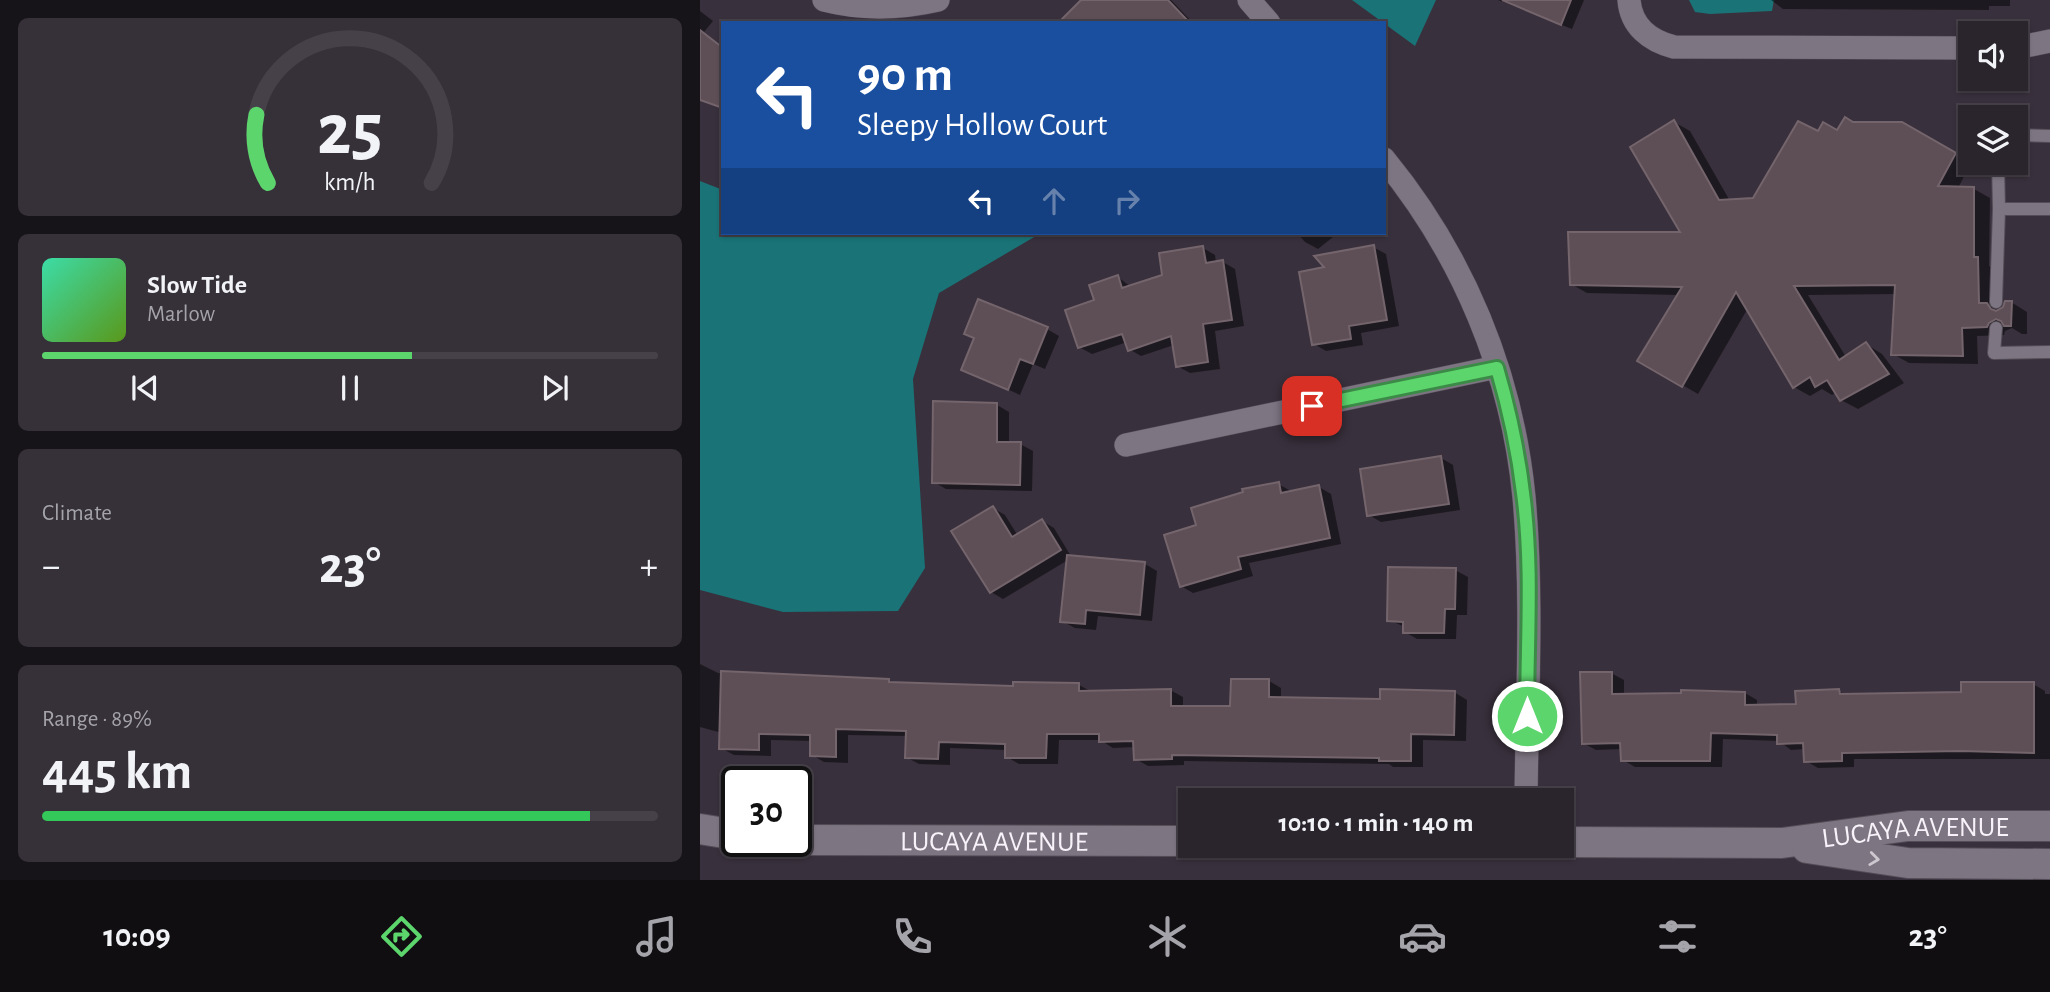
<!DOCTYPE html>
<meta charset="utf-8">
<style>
body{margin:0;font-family:"Alegreya Sans",sans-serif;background:#363039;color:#f1f3f6;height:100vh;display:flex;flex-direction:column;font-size:26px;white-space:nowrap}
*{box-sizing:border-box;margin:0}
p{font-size:23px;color:#a5a4aa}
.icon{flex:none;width:38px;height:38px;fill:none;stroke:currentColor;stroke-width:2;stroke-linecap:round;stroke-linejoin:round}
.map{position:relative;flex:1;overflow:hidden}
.side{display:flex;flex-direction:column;gap:18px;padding:18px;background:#171419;width:700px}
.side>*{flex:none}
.top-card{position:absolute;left:21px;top:21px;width:665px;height:214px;border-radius:0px;box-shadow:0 2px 5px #0004,0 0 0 2px #464149;background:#1a4fa0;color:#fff;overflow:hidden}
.tools{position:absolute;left:1258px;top:21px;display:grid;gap:14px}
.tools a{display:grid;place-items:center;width:70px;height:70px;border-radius:0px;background:#2a242d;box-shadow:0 2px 5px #0004,0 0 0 2px #464149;font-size:35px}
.speed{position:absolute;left:21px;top:766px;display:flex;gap:14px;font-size:35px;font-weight:700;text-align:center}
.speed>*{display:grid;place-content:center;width:91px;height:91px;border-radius:50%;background:#2a242d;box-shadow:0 2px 5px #0004,0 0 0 2px #464149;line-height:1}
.speed .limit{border:4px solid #111;border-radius:10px;background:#fff;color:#111}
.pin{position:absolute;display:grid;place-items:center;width:60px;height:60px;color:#fff;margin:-30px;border-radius:14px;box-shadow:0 4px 10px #0006}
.me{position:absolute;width:77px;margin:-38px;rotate:0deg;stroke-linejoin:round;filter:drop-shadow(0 0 5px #0008)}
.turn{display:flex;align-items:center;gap:24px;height:147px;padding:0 21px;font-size:32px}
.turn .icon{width:91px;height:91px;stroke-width:2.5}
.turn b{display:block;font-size:49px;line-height:60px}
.lanes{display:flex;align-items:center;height:66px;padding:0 21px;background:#0003;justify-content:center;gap:35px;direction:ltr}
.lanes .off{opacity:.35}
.big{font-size:52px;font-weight:700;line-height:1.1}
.side .card{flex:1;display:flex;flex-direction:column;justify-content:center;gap:10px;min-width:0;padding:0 24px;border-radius:10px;background:#363039}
.side .dial{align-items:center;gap:0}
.dial svg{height:182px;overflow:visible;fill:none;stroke:#464149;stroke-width:7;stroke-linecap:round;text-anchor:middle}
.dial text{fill:#f1f3f6;stroke:none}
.song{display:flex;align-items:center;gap:21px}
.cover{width:84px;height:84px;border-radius:10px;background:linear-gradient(135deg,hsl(160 70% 55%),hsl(90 70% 35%))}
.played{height:7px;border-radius:4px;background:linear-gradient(90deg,#5dd56d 60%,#464149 60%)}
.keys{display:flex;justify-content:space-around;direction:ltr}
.heat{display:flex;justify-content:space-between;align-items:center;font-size:38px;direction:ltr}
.charge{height:10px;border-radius:5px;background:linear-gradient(90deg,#34c759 89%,#464149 0)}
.trip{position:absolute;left:478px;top:788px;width:396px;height:70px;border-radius:0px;background:#2a242d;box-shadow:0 2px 5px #0004,0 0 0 2px #464149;font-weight:700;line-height:70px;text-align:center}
.menu{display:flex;height:112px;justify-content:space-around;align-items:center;background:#110e12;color:#a5a4aa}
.menu .icon{width:49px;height:49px}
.menu .on{color:#5dd56d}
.menu b{font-size:32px;color:#f1f3f6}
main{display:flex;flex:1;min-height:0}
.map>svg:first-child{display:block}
</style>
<main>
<section class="side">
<div class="card dial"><svg viewBox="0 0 100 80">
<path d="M14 69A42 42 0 1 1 86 69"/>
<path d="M14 69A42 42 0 0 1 9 39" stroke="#5dd56d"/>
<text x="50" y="56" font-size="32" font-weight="700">25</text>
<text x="50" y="72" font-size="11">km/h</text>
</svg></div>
<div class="card">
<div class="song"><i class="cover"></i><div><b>Slow Tide</b><p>Marlow</p></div></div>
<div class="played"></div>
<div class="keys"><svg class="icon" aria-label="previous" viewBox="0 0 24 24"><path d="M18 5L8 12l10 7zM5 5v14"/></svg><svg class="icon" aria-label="pause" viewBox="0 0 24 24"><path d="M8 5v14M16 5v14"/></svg><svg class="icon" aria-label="next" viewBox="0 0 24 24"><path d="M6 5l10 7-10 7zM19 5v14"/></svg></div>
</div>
<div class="card"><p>Climate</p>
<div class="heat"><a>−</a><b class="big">23°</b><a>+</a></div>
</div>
<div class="card"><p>Range · 89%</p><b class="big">445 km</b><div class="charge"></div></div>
</section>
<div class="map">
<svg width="1350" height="880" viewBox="0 0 1350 880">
<rect width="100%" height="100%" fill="#38303c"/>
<g fill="#1a7376">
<path d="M652,0h84l-21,46z"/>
<path d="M989,0h85l-2,11 -62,3 -15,-2z"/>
<path d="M0,181l23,9v43h318l-102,60 -26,86 12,189 -27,43 -115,1 -83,-22z"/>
</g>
<g fill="#0007">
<path d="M384,0h87l22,23h-133z"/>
<path d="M798,0h86l-12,29z"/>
<path d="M1071,0h239v6h-21v4l-206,-1z"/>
<path d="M0,11l13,10 -9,11 19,15v62l-23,-10z"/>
<path d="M352,19l7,4h-13z"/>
<path d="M974,122l16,9 40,70 24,-1 64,-66 20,-1 17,-9h46l70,39 -13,25 16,1 16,9 -1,68 5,2v41l5,2 12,-9 16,10v22h-5l-10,-6 -7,3 -1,4 -27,1 1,28 -69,-1 -16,-9 3,-60 -88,1 38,62 20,-13 16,10 22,29 -46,26 -17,-9 -4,-8 -5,3 -10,-6 -12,7 -16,-9 -46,-79 -50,86 -59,-34 40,-65 -92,-2 -16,-9 112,-50z"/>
<path d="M597,233h41l-20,16 -13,-7z"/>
<path d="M673,247l13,7 13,72 -38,7 2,12 -37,6 -12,-7 13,-75z"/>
<path d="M503,248l12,7 1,8 7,-1 12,7 9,57 -29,5 5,38 -30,4 -13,-7 -3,-21 -33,11 -12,-7 -2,-7 -35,12 -13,-7 17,-46 22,-24 13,10 33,-11z"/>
<path d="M347,329l12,7 -14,33 -12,-5 -13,31 -57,-26z"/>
<path d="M297,405l12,7v32h11l13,7 -1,40 -86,-2 -12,-7z"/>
<path d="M741,458l12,7 7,45 -79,12 -12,-7z"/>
<path d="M578,484l13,7 28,-4 12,7 10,50 -92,19 4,13 -60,17 -12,-7 18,-59z"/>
<path d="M293,508l12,7 13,21 24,-15 12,7 18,30 73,6 12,7 -5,50 -54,-5 -2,14 -21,-2 -13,-7 6,-61 -65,39 -12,-7z"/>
<path d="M755,570l13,7 -1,38h-10l-1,24h-39l-12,-7v-5l-16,-7z"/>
<path d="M0,664l18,9 170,7 6,4 121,3 64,-2 13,7 78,-2 13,7v11h49l37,-27 12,7v11l101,2 72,-9 13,8 -1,41 -43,-1v27h-30l-4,-3 -205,-3v4l-36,1 -12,-7 -1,-12 -22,1 -13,-8h-41l-1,24h-39l-12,-7v-7l-57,-2v17l-31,-1 -13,-7 1,-21 -59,-1v28l-24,-1 -12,-7v-14l-41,-1v16l-37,-1 -13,-7 1,-15 -22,-6z"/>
<path d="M911,673l13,7v16l121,-3 12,7v6l40,-1 42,-14 8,5 116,-2 70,-10 12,7v3h5v65h-196v8l-36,1 -12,-7 -1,-12 -14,1 -12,-9 -56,-2 -1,28h-87l-12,-7 -1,-11 -26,1 -13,-7z"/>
</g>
<g fill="#5e4e55" stroke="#74646b" stroke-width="2">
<path d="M381,0h87l22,23h-132z"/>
<path d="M802,0h69l-10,25z"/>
<path d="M0,30l23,18v60l-23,-8z"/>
<path d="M1145,117l8,5h49l54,31 -18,33 36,1v70h4l1,46h8l4,6 5,2 7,-4 2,-6h7l-1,25h-7l-3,-5 -5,-2 -7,4 -2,4 -25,1 1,28 -72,-1 4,-70 -101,1 45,74 27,-18 23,32 -49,27 -13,-21 -12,7 -5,-10 -17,11 -57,-96 -54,95 -45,-26 45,-74 -112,-2 -2,-53h112l-50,-85 44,-27 45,80 34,-2 45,-77 20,10 5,-9 14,8z"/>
<path d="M674,245l13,75 -38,6 2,13 -39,6 -13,-73 25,-5 -10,-11z"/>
<path d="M503,246l3,17 17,-3 9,60 -29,4 5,38 -32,5 -5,-31 -43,15 -6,-17 -44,14 -13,-38 29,-10 -5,-15 29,-10 4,13 40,-13 -3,-22z"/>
<path d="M278,299l70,28 -15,37 -13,-5 -12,31 -47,-20 13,-32 -10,-4z"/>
<path d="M233,401l64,2v39h24l-1,43 -88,-2z"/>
<path d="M741,456l8,48 -82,12 -7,-47z"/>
<path d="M579,482l2,11 38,-8 11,53 -92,19 3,12 -61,18 -16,-52 32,-10 -5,-17 52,-16 -1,-3z"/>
<path d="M293,506l19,31 30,-18 19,31 -71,43 -39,-62z"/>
<path d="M367,555l78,7 -5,53 -54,-5 -1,14 -25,-2z"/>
<path d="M688,567l68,1 -1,41h-10l-1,24h-41v-11l-16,-1z"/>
<path d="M21,671l168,8v3l124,4v-4l66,1v8l92,-2v17h59l1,-27h38v18l111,2v-10l75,2 -1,44 -43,-1v27h-32v-3l-207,-3v4l-38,1 -1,-19 -34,1v-8h-52l-1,24h-41v-14l-66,-2 -1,17 -33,-1 1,-27 -70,-2v28l-26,-1v-21l-51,-1v16l-40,-1z"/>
<path d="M880,672h32v22l69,-1v-3l64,2v13l51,-1 -1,-13 44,-2 1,5 121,-2v-10h73v71l-73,-2 -119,2v8l-38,1 -1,-19 -26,1v-9l-66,-2 -1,28h-89l-1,-18 -38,1z"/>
</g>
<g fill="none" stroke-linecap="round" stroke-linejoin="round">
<defs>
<g id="service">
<path d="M1316,135l34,1"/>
<path d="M1298,163l1,46h51"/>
<path d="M1296,302l3,-93"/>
<path d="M1296,328l-2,25 56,-1"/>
</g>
<g id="minor">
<path d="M124,0c39,10 75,9 114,0"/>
<path d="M549,0l20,23"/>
<path d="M929,0c2,26 21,41 45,47l296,1"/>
<path d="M1316,48l34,-7"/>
<path d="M684,159c79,96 128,214 140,338 9,100 3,202 2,303"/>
<path d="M426,445l371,-78"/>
</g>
<g id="tertiary">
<path d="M0,829l37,6"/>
<path id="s1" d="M96,840l394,1"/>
<path id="s2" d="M861,842l221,1 126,-17h142"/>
<path d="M1107,848l101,15 142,1"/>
</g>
</defs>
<use href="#service" stroke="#534d57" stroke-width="14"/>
<use href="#minor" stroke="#534d57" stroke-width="24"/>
<use href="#tertiary" stroke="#534d57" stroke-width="32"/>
<use href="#service" stroke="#7d7582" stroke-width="12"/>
<use href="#minor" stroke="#7d7582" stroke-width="23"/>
<use href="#tertiary" stroke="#7d7582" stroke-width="30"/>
</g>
<defs><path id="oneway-chevron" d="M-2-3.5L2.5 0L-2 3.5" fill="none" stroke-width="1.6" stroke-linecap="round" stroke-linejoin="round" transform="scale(1.75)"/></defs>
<use stroke="#cdc7d0" href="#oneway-chevron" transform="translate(1174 859) rotate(7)"/>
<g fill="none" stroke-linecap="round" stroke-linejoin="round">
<defs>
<path id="route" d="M612,406l185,-38c12,41 21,82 26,125 10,73 4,150 4,223"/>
</defs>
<use href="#route" stroke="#3c8a47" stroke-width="18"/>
<use href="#route" stroke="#5dd56d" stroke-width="12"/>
</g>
<g text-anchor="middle" stroke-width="7" stroke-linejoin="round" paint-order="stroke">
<g font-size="28" fill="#f8f3fa" stroke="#2e2632">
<text dy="10" stroke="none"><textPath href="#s2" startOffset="355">LUCAYA AVENUE</textPath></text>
<text dy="10" stroke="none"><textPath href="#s1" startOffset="198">LUCAYA AVENUE</textPath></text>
</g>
</g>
</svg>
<div class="tools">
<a><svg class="icon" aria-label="sound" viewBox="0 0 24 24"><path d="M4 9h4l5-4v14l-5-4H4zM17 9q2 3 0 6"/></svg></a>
<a><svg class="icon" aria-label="layers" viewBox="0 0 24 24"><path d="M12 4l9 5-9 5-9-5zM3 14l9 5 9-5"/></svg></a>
</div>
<div class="speed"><div class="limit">30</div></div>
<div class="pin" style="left:612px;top:406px;background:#d93025"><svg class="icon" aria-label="arrive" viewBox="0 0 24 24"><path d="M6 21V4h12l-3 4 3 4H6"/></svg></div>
<svg class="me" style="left:827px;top:716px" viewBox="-20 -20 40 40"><circle r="17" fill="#5dd56d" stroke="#fff" stroke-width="3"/><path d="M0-11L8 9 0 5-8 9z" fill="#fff"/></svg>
<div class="trip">10:10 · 1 min · 140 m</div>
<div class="top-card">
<div class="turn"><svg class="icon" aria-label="left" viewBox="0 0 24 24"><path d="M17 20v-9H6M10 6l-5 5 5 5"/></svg><div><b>90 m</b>Sleepy Hollow Court</div></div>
<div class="lanes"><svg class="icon" aria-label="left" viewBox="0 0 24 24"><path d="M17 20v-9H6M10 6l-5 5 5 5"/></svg><svg class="icon off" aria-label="ahead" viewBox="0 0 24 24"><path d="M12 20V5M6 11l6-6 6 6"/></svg><svg class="icon off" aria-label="right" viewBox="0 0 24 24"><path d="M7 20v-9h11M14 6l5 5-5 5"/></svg></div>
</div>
</div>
</main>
<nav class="menu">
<b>10:09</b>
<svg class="icon on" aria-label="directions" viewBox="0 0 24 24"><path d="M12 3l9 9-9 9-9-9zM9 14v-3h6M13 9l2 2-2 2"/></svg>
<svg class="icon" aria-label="music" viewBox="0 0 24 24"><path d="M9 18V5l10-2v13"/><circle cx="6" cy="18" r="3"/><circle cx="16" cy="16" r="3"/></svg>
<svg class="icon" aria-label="phone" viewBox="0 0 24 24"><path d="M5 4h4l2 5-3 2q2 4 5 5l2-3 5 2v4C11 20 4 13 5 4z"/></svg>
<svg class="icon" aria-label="climate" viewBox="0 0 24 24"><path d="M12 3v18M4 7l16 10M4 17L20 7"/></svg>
<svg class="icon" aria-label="car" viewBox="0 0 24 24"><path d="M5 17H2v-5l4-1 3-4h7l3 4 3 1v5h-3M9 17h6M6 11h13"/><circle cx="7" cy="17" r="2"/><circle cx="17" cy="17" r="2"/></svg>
<svg class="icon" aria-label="filters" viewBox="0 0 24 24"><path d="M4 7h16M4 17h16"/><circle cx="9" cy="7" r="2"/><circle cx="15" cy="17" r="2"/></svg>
<b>23°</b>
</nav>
